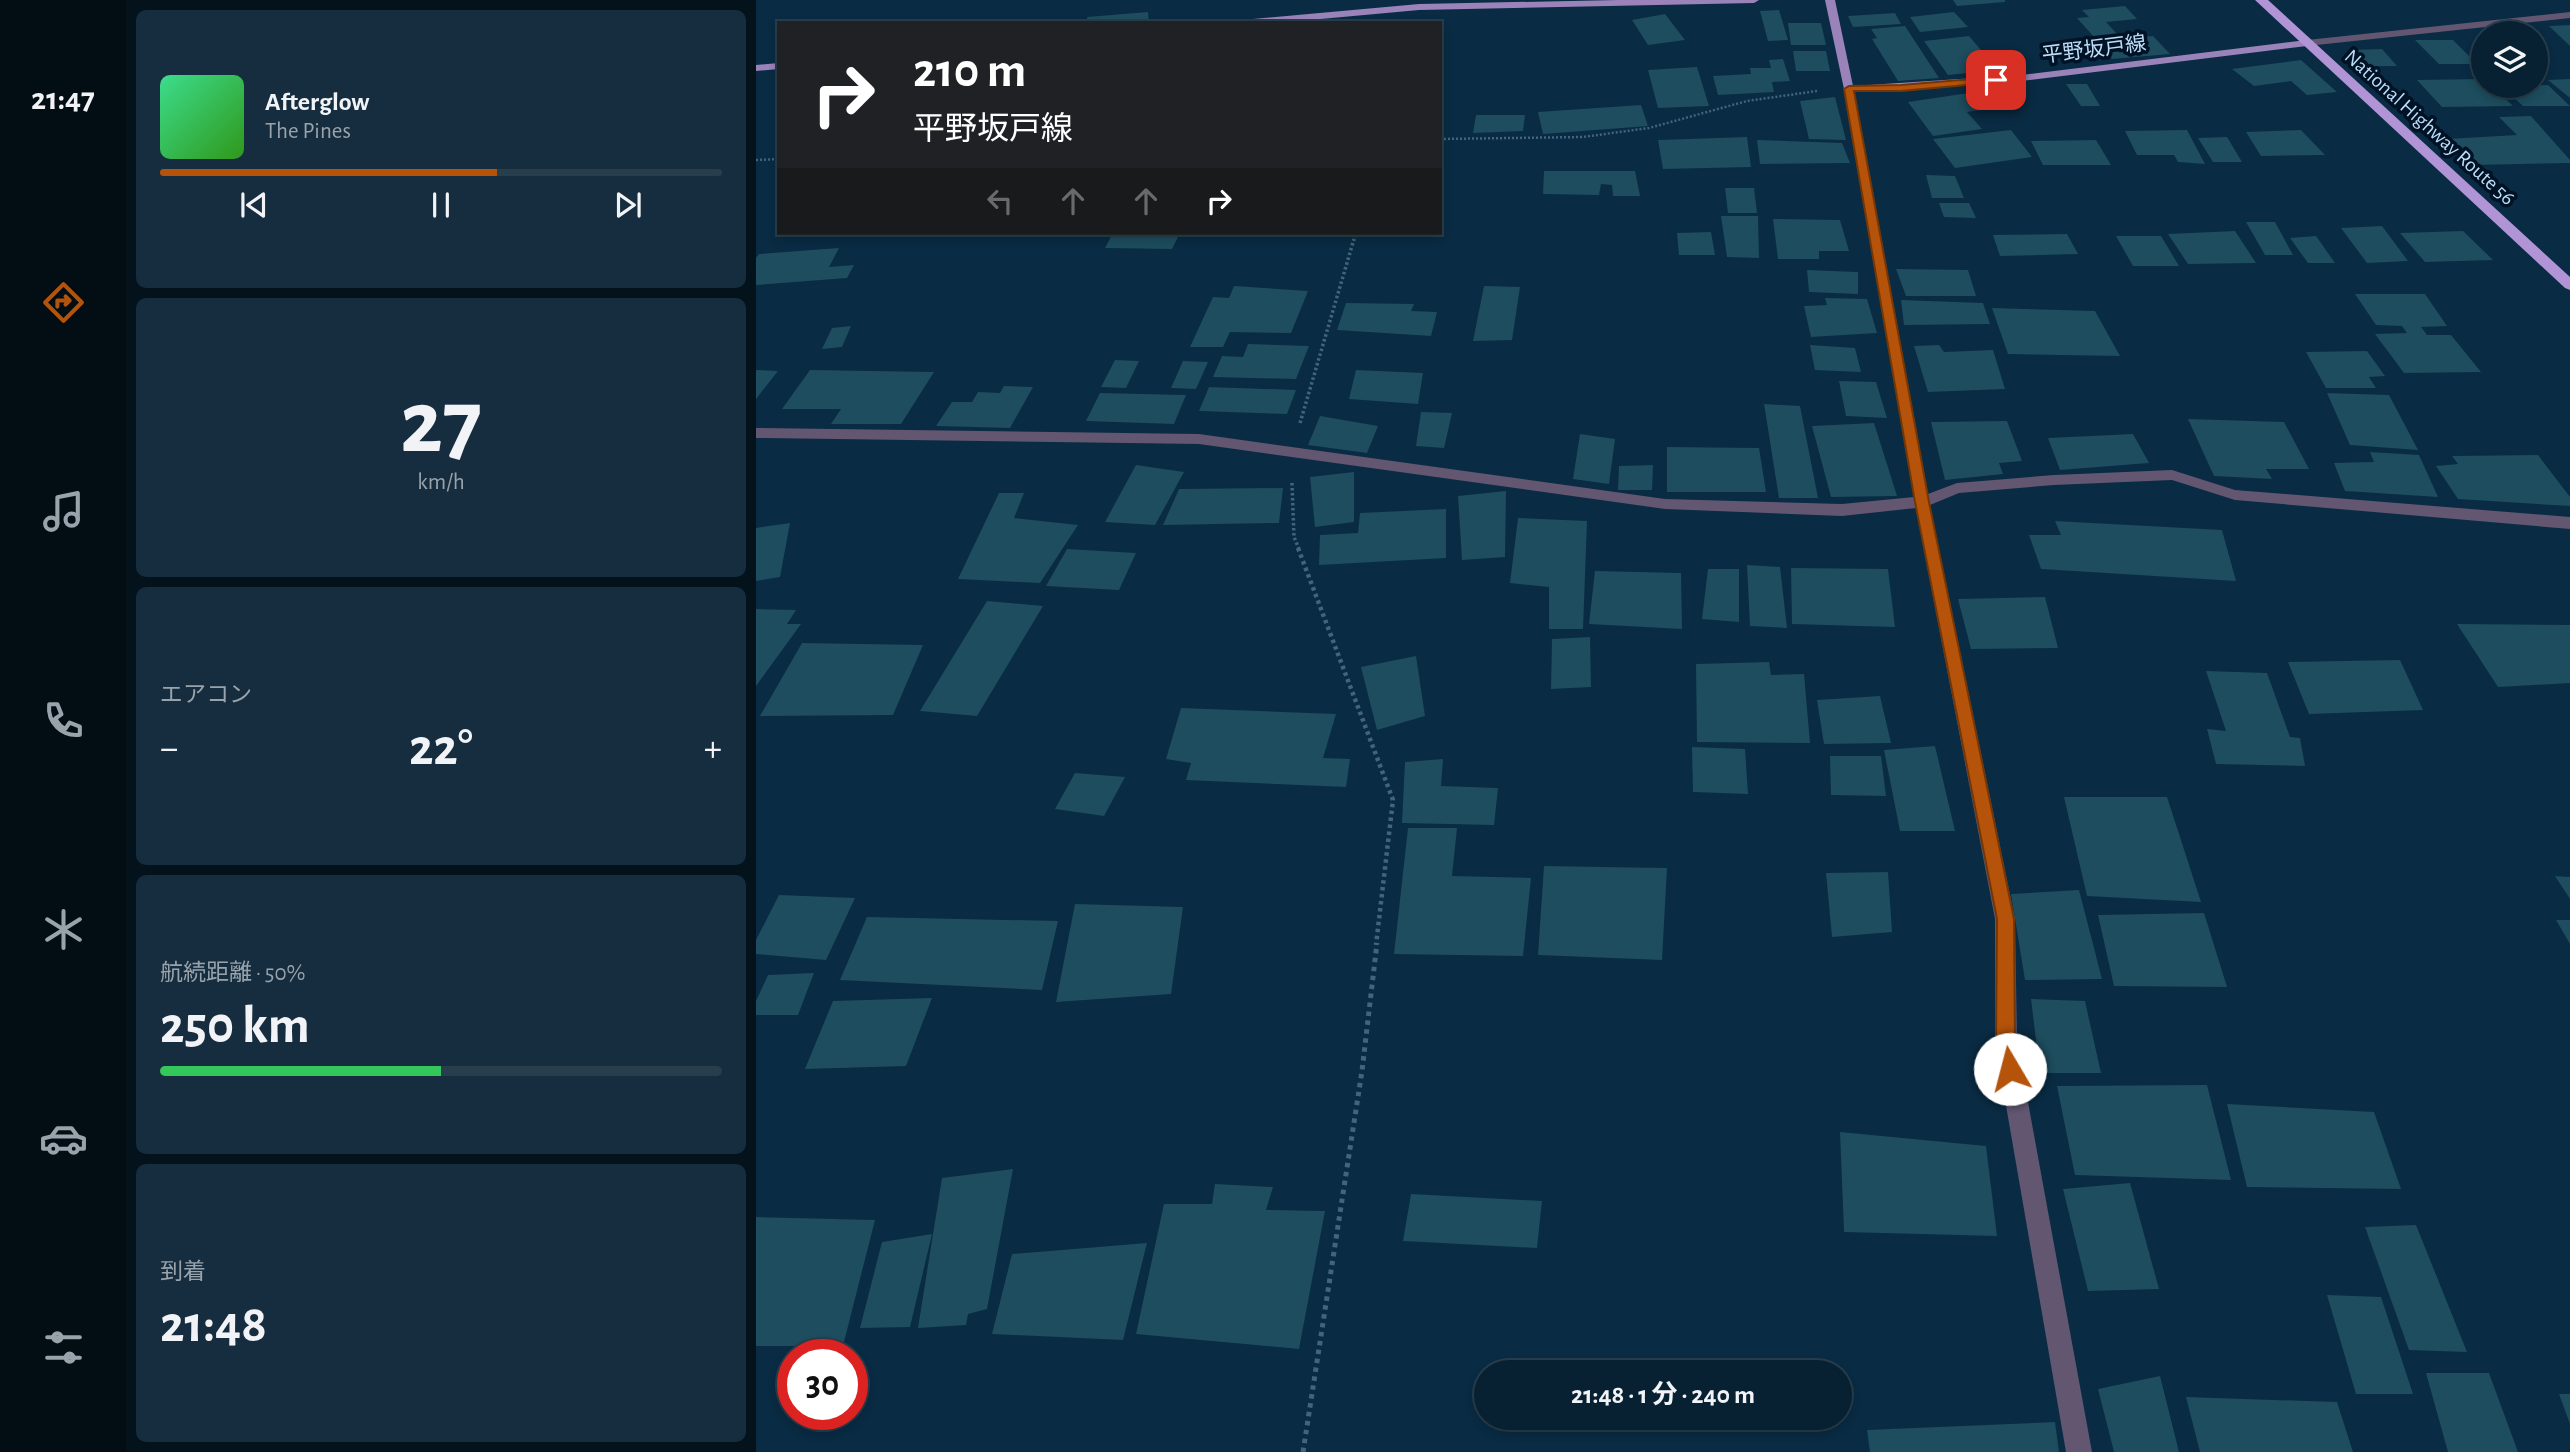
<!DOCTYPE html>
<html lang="ja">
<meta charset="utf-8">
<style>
body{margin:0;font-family:"Alegreya Sans","Noto Sans JP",sans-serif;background:#152d3e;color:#f1f3f6;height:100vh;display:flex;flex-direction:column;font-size:26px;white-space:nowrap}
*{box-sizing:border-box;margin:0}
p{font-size:23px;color:#98a3ac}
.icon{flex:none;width:38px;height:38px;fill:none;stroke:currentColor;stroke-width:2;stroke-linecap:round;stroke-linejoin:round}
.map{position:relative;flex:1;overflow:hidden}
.drawer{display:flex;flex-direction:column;gap:10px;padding:10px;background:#04121c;width:630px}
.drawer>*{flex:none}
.banner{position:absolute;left:21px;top:21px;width:665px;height:214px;border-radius:0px;box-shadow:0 4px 10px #0003,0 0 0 2px #283e4d;background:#202124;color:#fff;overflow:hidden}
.fabs{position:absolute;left:1715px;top:21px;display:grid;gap:14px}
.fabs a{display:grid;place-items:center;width:77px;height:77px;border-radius:50%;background:#072032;box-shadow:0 4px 10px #0003,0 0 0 2px #283e4d;font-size:35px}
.speed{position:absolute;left:21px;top:1339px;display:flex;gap:14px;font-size:35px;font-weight:700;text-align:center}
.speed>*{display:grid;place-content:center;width:91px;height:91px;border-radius:50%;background:#072032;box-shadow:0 4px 10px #0003,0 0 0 2px #283e4d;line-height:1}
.speed .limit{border:10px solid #d22;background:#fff;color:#111}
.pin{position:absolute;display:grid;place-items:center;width:60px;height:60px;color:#fff;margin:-30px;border-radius:14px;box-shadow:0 4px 10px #0006}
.me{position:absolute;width:77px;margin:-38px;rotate:352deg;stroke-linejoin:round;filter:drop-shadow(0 0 5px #0008)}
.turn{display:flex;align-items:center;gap:24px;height:147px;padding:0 21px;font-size:32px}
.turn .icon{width:91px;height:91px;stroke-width:2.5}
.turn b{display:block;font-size:49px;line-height:60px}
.lanes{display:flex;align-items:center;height:66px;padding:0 21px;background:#0003;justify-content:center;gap:35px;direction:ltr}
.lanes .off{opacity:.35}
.big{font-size:52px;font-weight:700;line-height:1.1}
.drawer .widget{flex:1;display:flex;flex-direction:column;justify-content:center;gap:10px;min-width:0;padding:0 24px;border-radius:10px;background:#152d3e}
.drawer .dial{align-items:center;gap:0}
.dial b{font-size:91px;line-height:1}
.song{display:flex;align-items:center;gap:21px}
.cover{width:84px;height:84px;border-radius:10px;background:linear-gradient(135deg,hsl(150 70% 55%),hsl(110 70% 35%))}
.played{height:7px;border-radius:4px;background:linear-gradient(90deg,#b45309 60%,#283e4d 60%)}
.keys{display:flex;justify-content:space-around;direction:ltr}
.heat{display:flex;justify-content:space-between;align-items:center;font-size:38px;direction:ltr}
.charge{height:10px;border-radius:5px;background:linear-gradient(90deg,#34c759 50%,#283e4d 0)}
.trip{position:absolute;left:718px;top:1360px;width:378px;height:70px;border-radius:35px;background:#072032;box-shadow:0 4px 10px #0003,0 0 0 2px #283e4d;font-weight:700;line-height:70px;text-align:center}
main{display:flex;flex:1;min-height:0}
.tab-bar{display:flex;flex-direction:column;width:126px;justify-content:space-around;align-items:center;background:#030d14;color:#98a3ac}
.tab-bar .icon{width:49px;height:49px}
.tab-bar .on{color:#b45309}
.tab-bar b{font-size:32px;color:#f1f3f6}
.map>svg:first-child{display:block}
</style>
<main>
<nav class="tab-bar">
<b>21:47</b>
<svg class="icon on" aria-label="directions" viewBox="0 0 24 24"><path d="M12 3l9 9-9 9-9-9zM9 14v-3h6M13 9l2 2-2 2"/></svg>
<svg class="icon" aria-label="music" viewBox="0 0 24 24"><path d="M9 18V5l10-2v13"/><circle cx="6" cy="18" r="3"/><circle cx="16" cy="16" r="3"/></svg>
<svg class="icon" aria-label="phone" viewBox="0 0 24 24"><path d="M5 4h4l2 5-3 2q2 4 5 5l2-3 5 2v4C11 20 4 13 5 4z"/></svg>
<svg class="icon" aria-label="climate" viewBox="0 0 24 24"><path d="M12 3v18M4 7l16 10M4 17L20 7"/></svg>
<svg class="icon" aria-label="car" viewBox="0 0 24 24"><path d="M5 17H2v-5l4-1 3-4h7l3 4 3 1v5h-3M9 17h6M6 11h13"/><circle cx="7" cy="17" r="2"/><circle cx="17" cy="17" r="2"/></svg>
<svg class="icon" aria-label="filters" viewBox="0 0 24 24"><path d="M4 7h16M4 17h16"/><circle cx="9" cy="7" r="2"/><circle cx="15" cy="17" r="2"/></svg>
</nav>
<section class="drawer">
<div class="widget">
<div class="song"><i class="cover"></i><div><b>Afterglow</b><p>The Pines</p></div></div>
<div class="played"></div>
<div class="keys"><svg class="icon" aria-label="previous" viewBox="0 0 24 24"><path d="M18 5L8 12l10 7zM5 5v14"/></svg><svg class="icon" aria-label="pause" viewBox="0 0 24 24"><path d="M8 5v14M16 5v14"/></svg><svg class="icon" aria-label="next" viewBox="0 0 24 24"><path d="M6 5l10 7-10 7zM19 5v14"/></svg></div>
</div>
<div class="widget dial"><b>27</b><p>km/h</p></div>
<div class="widget"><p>エアコン</p>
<div class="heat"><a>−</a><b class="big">22°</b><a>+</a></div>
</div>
<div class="widget"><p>航続距離 · 50%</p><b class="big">250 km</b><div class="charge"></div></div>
<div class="widget"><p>到着</p><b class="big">21:48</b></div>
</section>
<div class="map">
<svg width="1814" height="1452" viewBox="0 0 1814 1452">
<rect width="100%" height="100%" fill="#092b43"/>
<g fill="#1d4d5e">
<path d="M1197,0h52v2l-48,4z"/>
<path d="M1369,6l12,13 -31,3 12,13 -24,2 -17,-19 12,-1 -7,-7z"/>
<path d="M1023,10l9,30 -20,1 -8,-30z"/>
<path d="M392,12l1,11h-62v-6z"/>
<path d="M1198,12l14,15 -48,5 -10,-15z"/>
<path d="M1139,13l6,11 -48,3 -5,-11z"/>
<path d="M909,14l20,26 -37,5 -16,-25z"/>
<path d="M1032,23h33l5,22h-35z"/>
<path d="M1814,25v21l-21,-20z"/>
<path d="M1149,26l34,52 -41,3 -26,-42 5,-1 -6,-9z"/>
<path d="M1213,36l29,34 -50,5 -24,-34z"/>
<path d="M1397,36l17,18 -58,5 -16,-17z"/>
<path d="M1659,40h38l24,24h-38z"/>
<path d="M1626,49l15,17h-34l-14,-16z"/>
<path d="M1037,51h33l4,20h-34z"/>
<path d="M1027,59l7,22 -18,1 2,10 -56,3 -5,-19 38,-2 -1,-6h21l-2,-8z"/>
<path d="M1545,60l36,32 -30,3 -16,-14 -37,5 -22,-17z"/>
<path d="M941,67l12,39 -51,2 -10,-38z"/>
<path d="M1727,79v7h9l21,20 -71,1 -25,-27z"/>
<path d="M1814,79v19l-22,-18z"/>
<path d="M1254,84l15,19 -28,2 -15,-17z"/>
<path d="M1310,84h21l13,22h-19z"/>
<path d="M1792,85l22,21h-47l-22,-20z"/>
<path d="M1226,91l12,17 -27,4 15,17 -49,7 -25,-34z"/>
<path d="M1079,97l11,43 -37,-1 -9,-38z"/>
<path d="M885,105l7,21 -105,8 -5,-22z"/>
<path d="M720,115h49l-2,16 -50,2z"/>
<path d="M1775,116l39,44v3l-97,2 -26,-26 70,-4 -18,-18z"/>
<path d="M1255,130l21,27 -77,11 -22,-29z"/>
<path d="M1431,130l18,34 -27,-2 -4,-7h-37l-12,-24z"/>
<path d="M1545,130l24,25 -64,1 -15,-24z"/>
<path d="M991,137l4,30 -88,2 -5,-29z"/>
<path d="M1471,137l15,25h-29l-15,-24z"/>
<path d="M1001,140l85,3 8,20 -90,1z"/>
<path d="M1340,140l15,25h-68l-12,-24z"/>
<path d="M788,171h91l5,25h-27l-1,-11 -11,-1 -2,11 -56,-1z"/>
<path d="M1170,175l29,1 9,22h-32z"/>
<path d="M969,188h29l3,25h-29z"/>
<path d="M1183,203h30l7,15 -32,-1z"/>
<path d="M965,216h37l1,42 -32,-1z"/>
<path d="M1017,219l67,1 9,31h-30v8h-41z"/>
<path d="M1490,222h29l18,33h-28z"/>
<path d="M1626,226l26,35 -41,2 -26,-35z"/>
<path d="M1479,231l21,32 -68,1 -20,-30z"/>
<path d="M1707,231l30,29 -68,2 -25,-29z"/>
<path d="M955,232l4,23h-36l-2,-22z"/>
<path d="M357,233h56l10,2 -7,14 -67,-1z"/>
<path d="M1311,234l11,20 -78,2 -7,-21z"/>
<path d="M1360,236h45l18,30h-46z"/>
<path d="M1560,236l19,27h-27l-18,-25z"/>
<path d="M83,248l-10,19 25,-2 -7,13 -91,7v-27l3,-4z"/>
<path d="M1140,269l72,1 8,26h-70z"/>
<path d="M1051,270l51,2v22l-49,-2z"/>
<path d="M478,286l74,5 -17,42 -61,-1 -7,15h-33l23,-50 16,1z"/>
<path d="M728,286l36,1 -8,53 -39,1z"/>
<path d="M1599,294h70l22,32 -26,1 6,8h24l30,37 -77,1 -29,-39 32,-1 -5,-7 -26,-1z"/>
<path d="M1069,298l42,1 10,34 -66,4 -7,-31 23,-1z"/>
<path d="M1145,300l82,3 7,21 -86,1z"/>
<path d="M590,303l68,1 -3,7 26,1 -6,24 -94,-6z"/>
<path d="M1236,308l103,3 25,45 -112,-2z"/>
<path d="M95,326l-9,21 -20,2 10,-21z"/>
<path d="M492,344l61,2 -13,33 -83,-2 9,-21 21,1z"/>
<path d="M1054,345l45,3 6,24 -46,-2z"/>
<path d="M1183,345l5,7 49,-2 12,39 -77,3 -14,-46z"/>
<path d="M1611,351l18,25 -16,1 7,11h-50l-20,-36z"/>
<path d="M359,360l24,1 -13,27 -25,-1z"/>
<path d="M427,361l25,1 -12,27 -25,-1z"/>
<path d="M0,370l22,1 -22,28z"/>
<path d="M54,370l124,2 -33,52h-70l10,-15h-59z"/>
<path d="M600,370l67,3 -5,31 -69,-5z"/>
<path d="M1083,381l37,1 11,36 -41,-2z"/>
<path d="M248,386l29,1 -23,41 -74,-2 16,-24h20l6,-10 22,1z"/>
<path d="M453,387l87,3 -9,24 -88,-3z"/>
<path d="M344,393l86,2 -12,29 -88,-3z"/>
<path d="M1571,393l62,2 29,55 -68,-5z"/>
<path d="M1008,404l36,2 18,92h-39z"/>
<path d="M665,412l31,1 -8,35 -28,-2z"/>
<path d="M564,416l58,10 -11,27 -59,-8z"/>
<path d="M1432,419l96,3 25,47h-43l6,10 -58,-3z"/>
<path d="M1251,421l15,40 -23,2 4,11 -58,6 -14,-58z"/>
<path d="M1118,423l23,73 -66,1 -19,-71z"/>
<path d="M824,434l35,5 -6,45 -36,-5z"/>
<path d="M1377,434l16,29 -89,7 -12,-32z"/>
<path d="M911,447l92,1 7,44h-99z"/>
<path d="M1614,452l49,3 19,42 -93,-6 -11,-28 40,-1z"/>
<path d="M1782,455l32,42v9l-112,-7 -22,-33 22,-2 -6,-8z"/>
<path d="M380,465l48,7 -29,53 -50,-3z"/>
<path d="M897,465l-1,25h-34l1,-24z"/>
<path d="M598,472v50l-39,5 -5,-50z"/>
<path d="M527,488l-4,35 -116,2 16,-36z"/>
<path d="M750,491l-1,66 -43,3 -4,-64z"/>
<path d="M243,493h25l-10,25 64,7 -38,58 -82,-4z"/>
<path d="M690,509v49l-127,7 1,-30 38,-2 2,-20z"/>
<path d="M762,518l69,3 -4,108h-34v-42l-39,-4z"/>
<path d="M1299,521l167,9 14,51 -195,-12 -12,-34h32z"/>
<path d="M34,523l-10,54 -24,4v-53z"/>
<path d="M311,549l69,4 -17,37 -73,-4z"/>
<path d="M991,565l33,2 7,61 -37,-2z"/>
<path d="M1035,568l97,1 7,58 -103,-3z"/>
<path d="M952,569h31v53l-37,-3z"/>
<path d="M839,571l86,2 1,56 -93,-5z"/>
<path d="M1289,597l13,51 -87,1 -13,-50z"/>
<path d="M231,601l56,5 -66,110 -57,-5z"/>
<path d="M0,609l40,1 -9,14h14l-45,62z"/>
<path d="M1701,624l113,1v58l-72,4z"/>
<path d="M834,637l1,50 -40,2 1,-50z"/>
<path d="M46,643l121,2 -30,70 -133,1z"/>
<path d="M660,656l9,60 -48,14 -16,-63z"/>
<path d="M1644,660l23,50 -114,4 -21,-52z"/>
<path d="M1013,662l2,13 33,-1 6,69 -113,-1 -1,-78z"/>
<path d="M1450,671l61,2 23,64 10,1 5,28 -89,-2 -9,-35 19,2z"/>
<path d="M1124,696l11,47 -67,1 -7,-44z"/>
<path d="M425,708l155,6 -13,44 27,1 -4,28 -160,-7 5,-17 -25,-4z"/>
<path d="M1179,746l20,85h-55l-16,-81z"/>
<path d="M936,747l53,2 3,45 -55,-2z"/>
<path d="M1074,756h51l5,40 -55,-1z"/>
<path d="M687,759l-2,27 57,2 -4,37 -92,-2 3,-61z"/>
<path d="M319,773l50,4 -21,39 -49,-7z"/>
<path d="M1308,797h103l34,105 -114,-6z"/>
<path d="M652,828h49l-5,48 79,2 -8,78 -129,-2z"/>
<path d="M788,866l123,2 -5,92 -124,-5z"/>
<path d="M1132,872l4,60 -60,5 -6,-64z"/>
<path d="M1799,876l15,1v22z"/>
<path d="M1323,890l23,89 -77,1 -14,-86z"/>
<path d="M23,895l76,3 -29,62 -70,-6v-14z"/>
<path d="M319,904l108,3 -12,87 -115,8z"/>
<path d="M1448,913l23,74 -113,-1 -16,-71z"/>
<path d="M111,917l191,4 -16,69 -202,-10z"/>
<path d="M1800,920h14v24z"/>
<path d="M58,973l-16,42h-42v-14l12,-26z"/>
<path d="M176,998l-26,68 -101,3 28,-68z"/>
<path d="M1275,999l54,2 16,72h-61z"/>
<path d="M1451,1085l24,95 -156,-5 -18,-89z"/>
<path d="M1471,1104l147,8 27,77 -154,-2z"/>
<path d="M1084,1132l146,14 11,90 -153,-4z"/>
<path d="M257,1169l-26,140 -19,5 -2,11 -48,3 24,-150z"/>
<path d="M1374,1183l29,106 -71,2 -25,-102z"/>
<path d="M459,1184l58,3 -7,23 59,1 -26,138 -163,-15 28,-130h48z"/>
<path d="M655,1194l131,7 -5,47 -134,-7z"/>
<path d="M0,1217l119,3 -32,126h-87z"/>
<path d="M1660,1225l51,127 -58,-2 -44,-123z"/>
<path d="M176,1234l-22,93 -50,1 22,-86z"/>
<path d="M391,1243l-24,97 -131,-6 20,-80z"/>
<path d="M1571,1295l54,2 32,97h-57z"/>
<path d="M1670,1373h63l29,79h-70z"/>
<path d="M1404,1376l19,76h-65l-16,-63z"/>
<path d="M1803,1394h11v30z"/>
<path d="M1430,1397l151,5 16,50h-153z"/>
<path d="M1299,1422l4,30h-189l-3,-22z"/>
</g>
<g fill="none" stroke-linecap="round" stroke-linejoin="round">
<g stroke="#43647d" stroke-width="2.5" stroke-dasharray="2 2" stroke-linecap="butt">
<path d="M684,139l143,-2 66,-9 98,-27 70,-10"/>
<path d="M0,160l23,-1"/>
<path d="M598,241l2,-8"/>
</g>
<g stroke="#43647d" stroke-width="3.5" stroke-dasharray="2.5 2.5" stroke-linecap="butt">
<path d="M544,423l54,-184"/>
<path d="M536,483l2,54 5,12"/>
</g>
<path stroke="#43647d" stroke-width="4.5" stroke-dasharray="3.5 3.5" stroke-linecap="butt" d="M542,548l95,252 -17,145"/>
<path stroke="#43647d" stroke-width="5" stroke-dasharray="4.5 4.5" stroke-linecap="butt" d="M547,1452l59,-381 15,-128"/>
<g fill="#625671" fill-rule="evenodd">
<path d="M1814,12v6l-263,28 -5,-3 5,-3z"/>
<path d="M1093,86l5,3 74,405 29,-11 97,-8 118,-5 63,20 335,27v12l-335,-29 -63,-20 -118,5 -95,8 -29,12 85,414 2,123 75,410h-26l-71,-410v-123l-79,-411 -74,8 -177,-7 -466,-65 -443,-6v-10l443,6 466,65 177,5 72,-7 -70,-408z"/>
</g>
<g fill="#9a83b9" fill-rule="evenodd">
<path d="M862,0h141l-5,3 -335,7 -142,13h-40l5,-3 177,-16z"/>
<path d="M1069,0h10l18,86 168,-11 286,-35 5,3 -5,3 -286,35 -172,11 -5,-3z"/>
<path d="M23,63v6l-23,2v-6z"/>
</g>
<path fill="#b194d5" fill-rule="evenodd" d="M1499,0h13l302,277v13l-5,-2z"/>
</g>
<path fill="#b45309" stroke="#753606" stroke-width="2" d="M1240,77l3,1v4l-98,9h-47l75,411 85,417 1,123 5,27 -3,7 -7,3 -6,-3 -8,-34 1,-123 -82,-417 -71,-413 5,-3 52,-1z"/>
<g text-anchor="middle" stroke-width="7" stroke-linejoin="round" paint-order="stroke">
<g font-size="21" fill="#bddcf6" stroke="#001225">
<text transform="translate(1338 49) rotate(-7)" y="7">平野坂戸線</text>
<text transform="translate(1674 127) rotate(42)" y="7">National Highway Route 56</text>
</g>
</g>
</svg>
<div class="fabs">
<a><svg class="icon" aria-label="layers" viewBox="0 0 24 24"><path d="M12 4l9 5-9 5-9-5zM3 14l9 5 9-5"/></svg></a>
</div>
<div class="speed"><div class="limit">30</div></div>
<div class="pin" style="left:1240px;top:80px;background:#d93025"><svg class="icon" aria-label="arrive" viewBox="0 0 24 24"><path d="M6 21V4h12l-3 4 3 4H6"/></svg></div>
<svg class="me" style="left:1254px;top:1069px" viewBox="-20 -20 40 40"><circle r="19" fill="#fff"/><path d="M0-13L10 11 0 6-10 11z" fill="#b45309"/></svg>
<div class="trip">21:48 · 1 分 · 240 m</div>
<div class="banner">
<div class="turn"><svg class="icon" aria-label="right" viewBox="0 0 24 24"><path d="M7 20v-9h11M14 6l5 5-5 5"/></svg><div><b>210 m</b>平野坂戸線</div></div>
<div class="lanes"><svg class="icon off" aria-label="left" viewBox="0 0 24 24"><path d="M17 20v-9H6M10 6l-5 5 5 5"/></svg><svg class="icon off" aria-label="ahead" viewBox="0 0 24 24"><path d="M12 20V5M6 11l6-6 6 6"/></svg><svg class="icon off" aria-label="ahead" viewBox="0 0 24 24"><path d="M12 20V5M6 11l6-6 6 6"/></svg><svg class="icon" aria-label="right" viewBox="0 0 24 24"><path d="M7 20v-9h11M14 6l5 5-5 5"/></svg></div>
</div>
</div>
</main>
